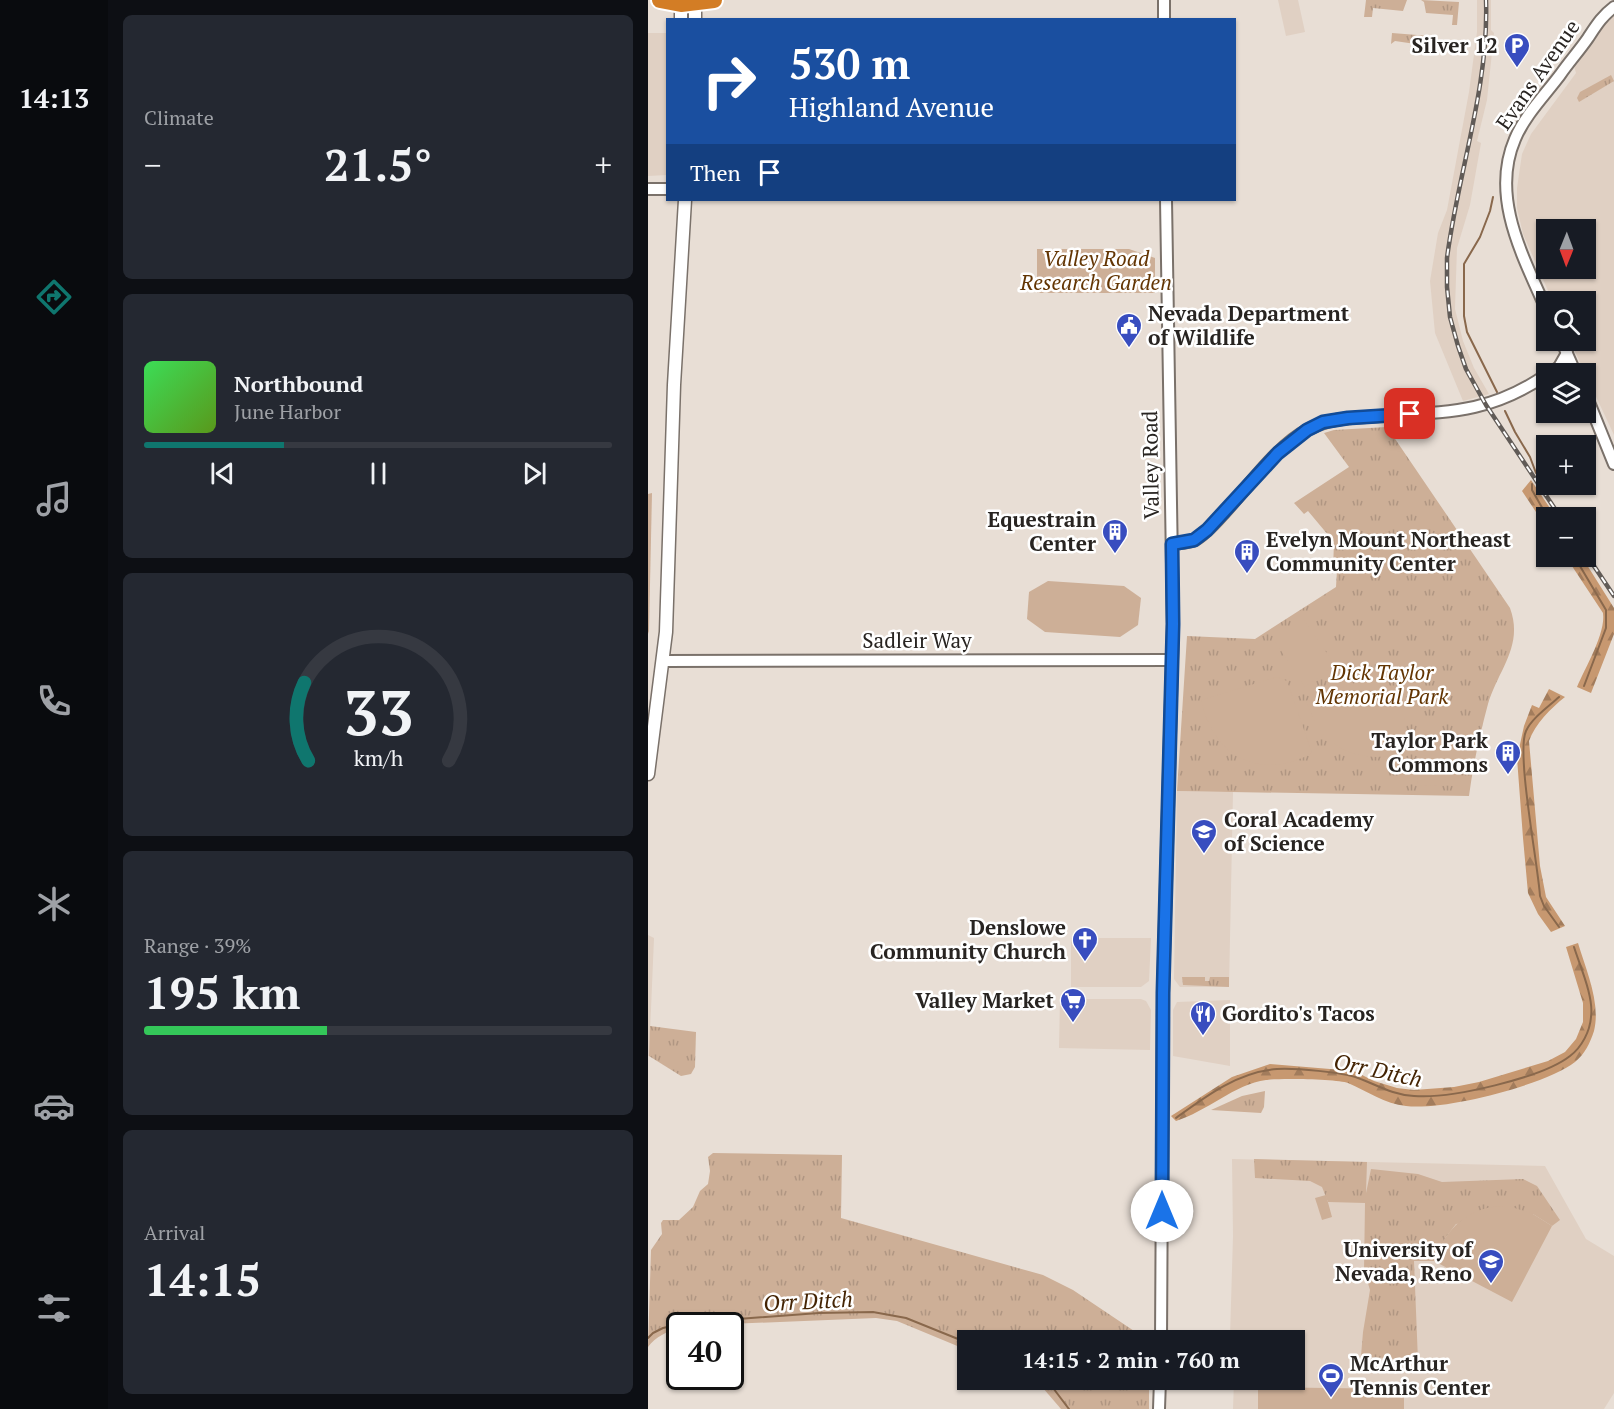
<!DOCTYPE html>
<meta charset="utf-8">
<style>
body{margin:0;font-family:"PT Serif",serif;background:#242831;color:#f1f3f6;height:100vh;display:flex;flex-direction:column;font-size:22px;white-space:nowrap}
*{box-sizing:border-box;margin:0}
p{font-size:20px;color:#9ea1a6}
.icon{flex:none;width:33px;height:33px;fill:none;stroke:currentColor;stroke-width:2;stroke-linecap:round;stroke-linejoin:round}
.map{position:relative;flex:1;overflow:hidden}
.drawer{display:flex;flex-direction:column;gap:15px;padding:15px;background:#0d0f14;width:540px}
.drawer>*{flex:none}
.hud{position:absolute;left:18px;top:18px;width:570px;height:183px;border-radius:0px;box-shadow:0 2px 4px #0004;background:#1a4fa0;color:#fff;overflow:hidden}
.needle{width:39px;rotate:181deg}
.tools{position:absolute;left:888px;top:219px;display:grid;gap:12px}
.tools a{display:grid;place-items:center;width:60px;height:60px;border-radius:0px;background:#171b24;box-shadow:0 2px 4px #0004;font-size:30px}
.speed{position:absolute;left:18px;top:1312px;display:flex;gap:12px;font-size:30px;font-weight:700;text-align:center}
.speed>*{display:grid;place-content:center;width:78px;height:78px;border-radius:50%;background:#171b24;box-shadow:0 2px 4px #0004;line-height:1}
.speed .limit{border:3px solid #111;border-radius:9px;background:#fff;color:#111}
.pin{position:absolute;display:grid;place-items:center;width:51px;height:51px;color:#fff;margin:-26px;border-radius:12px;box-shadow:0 3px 9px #0006}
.me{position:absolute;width:66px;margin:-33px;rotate:0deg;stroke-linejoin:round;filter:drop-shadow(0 0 4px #0008)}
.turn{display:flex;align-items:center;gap:21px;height:126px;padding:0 24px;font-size:27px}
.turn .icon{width:78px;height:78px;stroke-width:2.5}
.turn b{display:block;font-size:42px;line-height:51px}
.then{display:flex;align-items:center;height:57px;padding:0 24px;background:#0003;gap:12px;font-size:22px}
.big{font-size:45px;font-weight:800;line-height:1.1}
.drawer .widget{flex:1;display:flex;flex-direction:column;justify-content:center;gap:9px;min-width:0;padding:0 21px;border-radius:9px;background:#242831}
.drawer .dial{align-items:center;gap:0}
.dial svg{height:156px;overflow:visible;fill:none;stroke:#363941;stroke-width:7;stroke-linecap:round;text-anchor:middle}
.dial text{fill:#f1f3f6;stroke:none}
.song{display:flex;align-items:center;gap:18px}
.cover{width:72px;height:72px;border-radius:9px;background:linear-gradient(135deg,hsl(130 70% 55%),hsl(90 70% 35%))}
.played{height:6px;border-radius:3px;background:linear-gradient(90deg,#0f766e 30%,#363941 30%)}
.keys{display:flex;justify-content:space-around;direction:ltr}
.heat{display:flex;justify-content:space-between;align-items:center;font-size:33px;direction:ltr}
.charge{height:9px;border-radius:4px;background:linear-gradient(90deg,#34c759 39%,#363941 0)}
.trip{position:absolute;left:309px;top:1330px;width:348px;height:60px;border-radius:0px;background:#171b24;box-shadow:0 2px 4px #0004;font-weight:800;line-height:60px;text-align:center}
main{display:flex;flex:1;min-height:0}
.dock{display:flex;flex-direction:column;width:108px;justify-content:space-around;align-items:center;background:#090b0e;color:#9ea1a6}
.dock .icon{width:42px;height:42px}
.dock .current{color:#0f766e}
.dock b{font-size:27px;color:#f1f3f6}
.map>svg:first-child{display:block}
</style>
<main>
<nav class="dock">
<b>14:13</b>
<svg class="icon current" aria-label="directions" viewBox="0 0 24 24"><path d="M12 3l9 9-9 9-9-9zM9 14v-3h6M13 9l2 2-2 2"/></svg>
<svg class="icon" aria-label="music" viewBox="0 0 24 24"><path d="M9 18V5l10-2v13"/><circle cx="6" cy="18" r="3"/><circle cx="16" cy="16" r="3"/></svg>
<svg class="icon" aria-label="phone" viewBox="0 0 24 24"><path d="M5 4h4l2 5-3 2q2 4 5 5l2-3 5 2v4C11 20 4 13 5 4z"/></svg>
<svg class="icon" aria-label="climate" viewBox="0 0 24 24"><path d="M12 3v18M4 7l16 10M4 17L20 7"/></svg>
<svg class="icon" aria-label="car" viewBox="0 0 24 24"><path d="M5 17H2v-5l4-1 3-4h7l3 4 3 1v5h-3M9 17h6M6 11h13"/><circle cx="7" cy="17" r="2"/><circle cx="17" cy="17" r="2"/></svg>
<svg class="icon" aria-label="filters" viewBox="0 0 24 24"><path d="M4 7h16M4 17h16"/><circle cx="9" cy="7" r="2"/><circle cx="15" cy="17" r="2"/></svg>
</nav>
<section class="drawer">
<div class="widget"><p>Climate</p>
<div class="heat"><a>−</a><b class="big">21.5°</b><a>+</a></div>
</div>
<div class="widget">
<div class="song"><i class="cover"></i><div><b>Northbound</b><p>June Harbor</p></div></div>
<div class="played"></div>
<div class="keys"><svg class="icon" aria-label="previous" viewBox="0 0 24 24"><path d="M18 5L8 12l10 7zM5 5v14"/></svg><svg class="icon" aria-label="pause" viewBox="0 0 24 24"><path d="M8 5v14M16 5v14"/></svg><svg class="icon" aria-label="next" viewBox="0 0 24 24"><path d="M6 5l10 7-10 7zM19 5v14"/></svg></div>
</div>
<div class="widget dial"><svg viewBox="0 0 100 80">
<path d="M14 69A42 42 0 1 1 86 69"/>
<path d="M14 69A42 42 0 0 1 12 29" stroke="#0f766e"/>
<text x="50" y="56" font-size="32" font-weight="700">33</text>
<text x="50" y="72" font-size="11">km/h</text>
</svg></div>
<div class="widget"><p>Range · 39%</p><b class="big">195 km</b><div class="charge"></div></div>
<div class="widget"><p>Arrival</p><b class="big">14:15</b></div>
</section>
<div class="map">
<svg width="966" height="1409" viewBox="0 0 966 1409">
<defs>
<pattern id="grass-tufts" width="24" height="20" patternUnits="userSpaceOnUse" patternTransform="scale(1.5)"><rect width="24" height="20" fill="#cdaf97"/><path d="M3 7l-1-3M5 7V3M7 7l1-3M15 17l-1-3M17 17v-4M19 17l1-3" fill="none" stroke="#b09682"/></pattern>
<pattern id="forest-firs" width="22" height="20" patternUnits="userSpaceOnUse" patternTransform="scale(1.5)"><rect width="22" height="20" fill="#c79870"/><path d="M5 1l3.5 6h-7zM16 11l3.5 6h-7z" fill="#a27c5c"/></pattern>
</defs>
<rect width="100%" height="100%" fill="#e8ded5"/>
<g fill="#e0d0c3" fill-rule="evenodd">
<path d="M630,0h20l7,32 -19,4z"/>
<path d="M829,0h14v30l3,3 -7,67 -10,41 4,2 -11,62 -13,43 -2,61 8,32 11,27 15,26 -26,7 -28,-68 -5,-52 8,-48 9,-23 22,-118 8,-60z"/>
<path d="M966,15v420l-44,-94 16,-1v-38h-33l-30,-68 -6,-26v-20l5,-34 9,-20 45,-61 -2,-7 27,-37zM898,230h40v38h-40z"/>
<path d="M0,33h19v142l-19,1z"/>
<path d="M529,791l56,1 -4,195h-49l-6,-8z"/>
<path d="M0,935l6,3 -5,118h-1z"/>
<path d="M423,938h80l-2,43 -8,6h-70z"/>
<path d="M412,999h81l5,2 5,9 -1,40 -91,-2z"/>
<path d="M582,1000v66l-57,-10v-46l4,-8z"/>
<path d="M584,1159l313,7 41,73 28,17v137l-10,16h-371l1,-29h60v-39h-60v-3l-4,-1 3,-101z"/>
</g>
<g fill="url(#grass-tufts)">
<path d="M718,0h41l-4,11 -30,-3 -1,9h-8z"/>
<path d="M773,0l38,2 -2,23h-5l1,-10 -27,-2 -2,-11z"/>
<path d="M744,33l38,3 -1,10 -34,-5 -4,3z"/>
<path d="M963,75l3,6 -35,21 -2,-4 3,-6z"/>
<path d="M739,427l123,181c14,38 -12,62 -22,96 -8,30 -15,61 -19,92l-292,-5 10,-155 68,3 81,-52 1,-17 -4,-1 1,-27 -26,-31 -4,3 -10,-11 55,-36 -25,-34 10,-3z"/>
<path d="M534,977h23v4h4l1,-4h19v10l-46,-2z"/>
<path d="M2,1026l46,6 -1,35 -4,7 -10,2 -32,-20z"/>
<path d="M617,1091l-1,16 -3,6 -50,-3 31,-14z"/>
<path d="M65,1153l129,2 -1,63 202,57 30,15 76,51h-181l-1,9 -70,-29 -21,-3 -196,8 -1,2c-12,4 -23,8 -31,19l3,-97 11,-16 -1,-11 2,-3h16l14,-13 7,-16 8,-7 2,-13 -2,-14z"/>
<path d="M606,1159l113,3 -1,31 5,-24 47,5 24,8 81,-3 14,7 23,34 -8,6 -19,-12 -77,10 -10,13 -12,24h-20l4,100 -57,-5 2,-24 7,-42 -6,-20 1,-67 -37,-1 -6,-15 -12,-6 -55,-3z"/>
<path d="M388,1380h113v29h-88z"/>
</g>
<g fill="url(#forest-firs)">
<path d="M883,480l25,37 -10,1v9l-24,-36z"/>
<path d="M918,557h16l32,51v26l-23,59 -14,-6c8,-19 29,-54 26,-74z"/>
<path d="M901,689l16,8c-14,11 -30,27 -36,44l11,125 6,31 19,29 -14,6 -13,-18 -10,-21 -5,-55 -6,-80 7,-32 8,-21 7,3z"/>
<path d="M930,943c8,27 23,60 16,88 -4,12 -9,23 -19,31 -29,23 -132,49 -169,44 -21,-2 -39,-15 -58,-23 -10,-4 -70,-5 -82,-3 -31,4 -60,32 -90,41l-5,-5 61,-39 38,-13 84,7 20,10 23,7 17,2 40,-3 25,-5 69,-21 17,-9 11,-13 7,-17v-19l-17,-56z"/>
</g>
<g fill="#cdaf97">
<path d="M389,249h92l26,9v35h-118z"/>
<path d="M4,493l-3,138 -1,3v-140z"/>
<path d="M400,581l76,5 17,12 -3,27 -18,12 -75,-5 -18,-13 2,-27z"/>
<path d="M656,620l31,45 -30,22 -31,-47z"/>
<path d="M728,675l10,3 21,47 -4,9 1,18c-27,10 -60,5 -80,-17 -9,-10 -13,-23 -18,-34z"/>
<path d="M629,677l10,4 25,72c-52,29 -99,3 -111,-53z"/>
<path d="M770,738l43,1 -1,47 -43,-1z"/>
<path d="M678,1195l6,22 -10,3 -7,-22z"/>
<path d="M861,1206l24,8 19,12 -40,76 -78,-41c4,-7 6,-14 10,-21 15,-24 38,-35 65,-34z"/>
<path d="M610,1387l146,2v20h-146z"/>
</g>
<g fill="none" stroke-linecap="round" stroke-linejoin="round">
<g stroke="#89684c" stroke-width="2">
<path d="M845,197l-3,14 -10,26 -16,27v52l3,16 30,60"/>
<path d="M857,411l10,21 15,25 6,16"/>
<path d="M884,484v6l16,28"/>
<path d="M926,556l32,54v18l-22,58"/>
<path d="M911,697c-11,10 -27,21 -33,34 -10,22 12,133 14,165l4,10 15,21"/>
<path d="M528,1118c30,-22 62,-46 101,-49 19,-1 64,3 81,9 19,7 35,17 56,18 36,3 128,-18 156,-40 12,-9 20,-25 21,-39 3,-20 -11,-51 -17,-70"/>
<path d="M0,1338l5,-5 10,-5 22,-5 134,-10 54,-1 33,6 62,25"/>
<path d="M399,1380l22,29"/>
</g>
<defs>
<g id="tertiary">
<path d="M516,0v20"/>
<path d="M0,189h20"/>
<path d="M898,309c-23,-53 -56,-112 -31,-170 10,-24 30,-44 45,-64 9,-13 19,-24 28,-37 8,-12 14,-22 26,-31"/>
<path d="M913,340l15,34"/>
<path d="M901,374l10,-7 8,-14"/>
<path d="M938,395l28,69"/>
<path d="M524,544c8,-1 16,-1 23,-4 11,-6 21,-18 30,-28 24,-26 52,-67 84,-83 22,-12 47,-11 71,-13 67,-4 109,-2 166,-41"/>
<path d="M15,661l509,-1"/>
<path d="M513,1341l2,-348 10,-369 -7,-424"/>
<path d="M511,1409l1,-29"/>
</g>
<g id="secondary">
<path d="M33,20v-20"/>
<path d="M47,20v-20"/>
<path d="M0,774l18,-142 8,-247 11,-185"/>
</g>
<path id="motorway" d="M12,0l21,4 33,-4"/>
</defs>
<use href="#tertiary" stroke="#7a716a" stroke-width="14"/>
<use href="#secondary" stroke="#7a716a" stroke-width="15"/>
<use href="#motorway" stroke="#fff" stroke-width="20"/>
<use href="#tertiary" stroke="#fff" stroke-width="10"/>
<use href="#secondary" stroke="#fff" stroke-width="12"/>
<use href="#motorway" stroke="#d37d25" stroke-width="16"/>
<defs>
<g id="rail">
<path d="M838,0c3,88 -28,172 -39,258v29l3,30 8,29 8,23 20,36 75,113"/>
<path d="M938,554l28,42"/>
</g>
</defs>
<use href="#rail" stroke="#615b57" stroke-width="4.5"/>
<use href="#rail" stroke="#fff" stroke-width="2" stroke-dasharray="7" stroke-linecap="butt"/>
</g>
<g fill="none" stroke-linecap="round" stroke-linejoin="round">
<defs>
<path id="route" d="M514,1211l1,-218 10,-369 -1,-80 22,-4 13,-10 71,-77 29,-23 16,-8 25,-4 62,-4"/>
</defs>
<use href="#route" stroke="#114b97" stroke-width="15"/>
<use href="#route" stroke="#1a73e8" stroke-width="10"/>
</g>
<defs>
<symbol id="parking-pin" viewBox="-11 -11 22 30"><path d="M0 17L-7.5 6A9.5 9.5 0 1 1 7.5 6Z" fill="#384dbf" stroke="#fff"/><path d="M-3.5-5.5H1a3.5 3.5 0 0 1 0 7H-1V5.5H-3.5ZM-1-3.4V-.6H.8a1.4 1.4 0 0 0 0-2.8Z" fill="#fff"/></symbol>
<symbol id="civic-pin" viewBox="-11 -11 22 30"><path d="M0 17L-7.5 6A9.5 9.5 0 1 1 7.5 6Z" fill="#384dbf" stroke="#fff"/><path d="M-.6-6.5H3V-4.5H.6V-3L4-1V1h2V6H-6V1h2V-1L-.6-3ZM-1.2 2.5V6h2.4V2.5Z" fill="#fff"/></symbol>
<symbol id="building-pin" viewBox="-11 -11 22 30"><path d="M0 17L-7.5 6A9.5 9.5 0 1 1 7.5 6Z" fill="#384dbf" stroke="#fff"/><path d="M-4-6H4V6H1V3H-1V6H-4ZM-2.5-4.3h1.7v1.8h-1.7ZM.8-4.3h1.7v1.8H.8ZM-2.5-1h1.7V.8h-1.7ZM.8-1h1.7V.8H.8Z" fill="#fff"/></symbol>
<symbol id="school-pin" viewBox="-11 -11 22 30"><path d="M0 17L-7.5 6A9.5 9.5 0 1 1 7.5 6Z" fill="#384dbf" stroke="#fff"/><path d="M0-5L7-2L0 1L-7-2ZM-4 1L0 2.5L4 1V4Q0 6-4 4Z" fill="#fff"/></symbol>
<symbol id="church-pin" viewBox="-11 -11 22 30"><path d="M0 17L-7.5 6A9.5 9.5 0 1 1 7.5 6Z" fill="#384dbf" stroke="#fff"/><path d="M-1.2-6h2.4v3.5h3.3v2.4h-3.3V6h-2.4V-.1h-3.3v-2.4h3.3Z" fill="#fff"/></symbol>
<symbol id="supermarket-pin" viewBox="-11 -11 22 30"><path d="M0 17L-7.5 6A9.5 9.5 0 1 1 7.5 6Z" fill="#384dbf" stroke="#fff"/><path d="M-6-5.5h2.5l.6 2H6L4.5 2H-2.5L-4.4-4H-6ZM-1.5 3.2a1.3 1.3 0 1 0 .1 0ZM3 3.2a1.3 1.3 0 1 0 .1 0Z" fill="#fff"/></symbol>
<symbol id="restaurant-pin" viewBox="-11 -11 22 30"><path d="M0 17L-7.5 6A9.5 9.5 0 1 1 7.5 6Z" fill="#384dbf" stroke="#fff"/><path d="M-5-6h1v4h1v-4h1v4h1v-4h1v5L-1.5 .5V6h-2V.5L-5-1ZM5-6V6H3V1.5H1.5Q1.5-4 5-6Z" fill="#fff"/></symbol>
<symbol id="university-pin" viewBox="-11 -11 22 30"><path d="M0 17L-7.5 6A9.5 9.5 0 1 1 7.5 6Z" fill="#384dbf" stroke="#fff"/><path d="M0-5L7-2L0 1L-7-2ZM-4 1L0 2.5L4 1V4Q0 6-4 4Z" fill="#fff"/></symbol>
<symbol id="stadium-pin" viewBox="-11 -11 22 30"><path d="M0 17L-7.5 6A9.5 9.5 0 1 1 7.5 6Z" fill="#384dbf" stroke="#fff"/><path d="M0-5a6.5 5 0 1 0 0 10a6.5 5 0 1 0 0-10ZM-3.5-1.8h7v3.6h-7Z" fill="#fff"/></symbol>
</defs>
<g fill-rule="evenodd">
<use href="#parking-pin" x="854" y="31" width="30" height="40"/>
<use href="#civic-pin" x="466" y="311" width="30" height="40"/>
<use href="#building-pin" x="452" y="517" width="30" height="40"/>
<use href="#building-pin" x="584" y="537" width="30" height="40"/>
<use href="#building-pin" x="845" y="738" width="30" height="40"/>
<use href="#school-pin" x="541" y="817" width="30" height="40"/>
<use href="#church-pin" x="422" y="925" width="30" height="40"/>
<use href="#supermarket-pin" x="410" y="986" width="30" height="40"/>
<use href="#restaurant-pin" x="540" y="999" width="30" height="40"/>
<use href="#university-pin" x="828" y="1247" width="30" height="40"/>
<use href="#stadium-pin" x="668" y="1361" width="30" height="40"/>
</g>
<g text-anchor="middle" stroke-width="5" stroke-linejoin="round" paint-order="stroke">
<g font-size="21" font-weight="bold" fill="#282421" stroke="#fff" text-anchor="end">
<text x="850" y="53">Silver 12</text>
<text x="500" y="321" text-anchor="start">Nevada Department<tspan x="500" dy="24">of Wildlife</tspan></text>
<text x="448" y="527">Equestrain<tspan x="448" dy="24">Center</tspan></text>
<text x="618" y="547" text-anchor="start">Evelyn Mount Northeast<tspan x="618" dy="24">Community Center</tspan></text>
<text x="840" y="748">Taylor Park<tspan x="840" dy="24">Commons</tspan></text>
<text x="576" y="827" text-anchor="start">Coral Academy<tspan x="576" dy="24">of Science</tspan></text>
<text x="418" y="935">Denslowe<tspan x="418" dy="24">Community Church</tspan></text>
<text x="406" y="1008">Valley Market</text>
<text x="574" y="1021" text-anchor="start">Gordito's Tacos</text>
<text x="824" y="1257">University of<tspan x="824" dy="24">Nevada, Reno</tspan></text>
<text x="702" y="1371" text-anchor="start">McArthur<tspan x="702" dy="24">Tennis Center</tspan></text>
</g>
<g font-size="21" fill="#282421" stroke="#fff">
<text transform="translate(890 75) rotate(-55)" y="7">Evans Avenue</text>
<text transform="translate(503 465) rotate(-91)" y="7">Valley Road</text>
<text x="269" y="648">Sadleir Way</text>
</g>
<g font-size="21" font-style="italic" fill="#633503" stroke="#fff">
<text x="448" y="266">Valley Road<tspan x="448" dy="24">Research Garden</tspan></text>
<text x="734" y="680">Dick Taylor<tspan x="734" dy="24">Memorial Park</tspan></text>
</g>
<g font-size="22" font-style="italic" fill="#442404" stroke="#fff">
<text transform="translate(730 1070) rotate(12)" y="8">Orr Ditch</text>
<text transform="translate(160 1301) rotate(-3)" y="8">Orr Ditch</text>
</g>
</g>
</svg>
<div class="tools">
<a><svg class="needle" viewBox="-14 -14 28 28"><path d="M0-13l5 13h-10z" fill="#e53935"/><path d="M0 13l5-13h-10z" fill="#9ea1a6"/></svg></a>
<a><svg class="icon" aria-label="search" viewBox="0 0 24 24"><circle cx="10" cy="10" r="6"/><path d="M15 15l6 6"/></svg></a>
<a><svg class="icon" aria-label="layers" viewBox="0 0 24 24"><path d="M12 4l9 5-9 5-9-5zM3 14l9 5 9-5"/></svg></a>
<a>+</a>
<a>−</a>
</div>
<div class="speed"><div class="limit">40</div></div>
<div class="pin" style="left:762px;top:414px;background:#d93025"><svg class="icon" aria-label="arrive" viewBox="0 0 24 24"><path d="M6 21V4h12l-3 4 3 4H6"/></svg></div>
<svg class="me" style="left:514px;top:1211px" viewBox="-20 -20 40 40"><circle r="19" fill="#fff"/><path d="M0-13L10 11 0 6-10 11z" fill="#1a73e8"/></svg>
<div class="trip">14:15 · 2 min · 760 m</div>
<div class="hud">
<div class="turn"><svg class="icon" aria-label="right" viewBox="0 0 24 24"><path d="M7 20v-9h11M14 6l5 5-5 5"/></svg><div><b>530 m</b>Highland Avenue</div></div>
<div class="then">Then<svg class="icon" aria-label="arrive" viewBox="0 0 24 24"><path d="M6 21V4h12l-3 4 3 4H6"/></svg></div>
</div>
</div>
</main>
